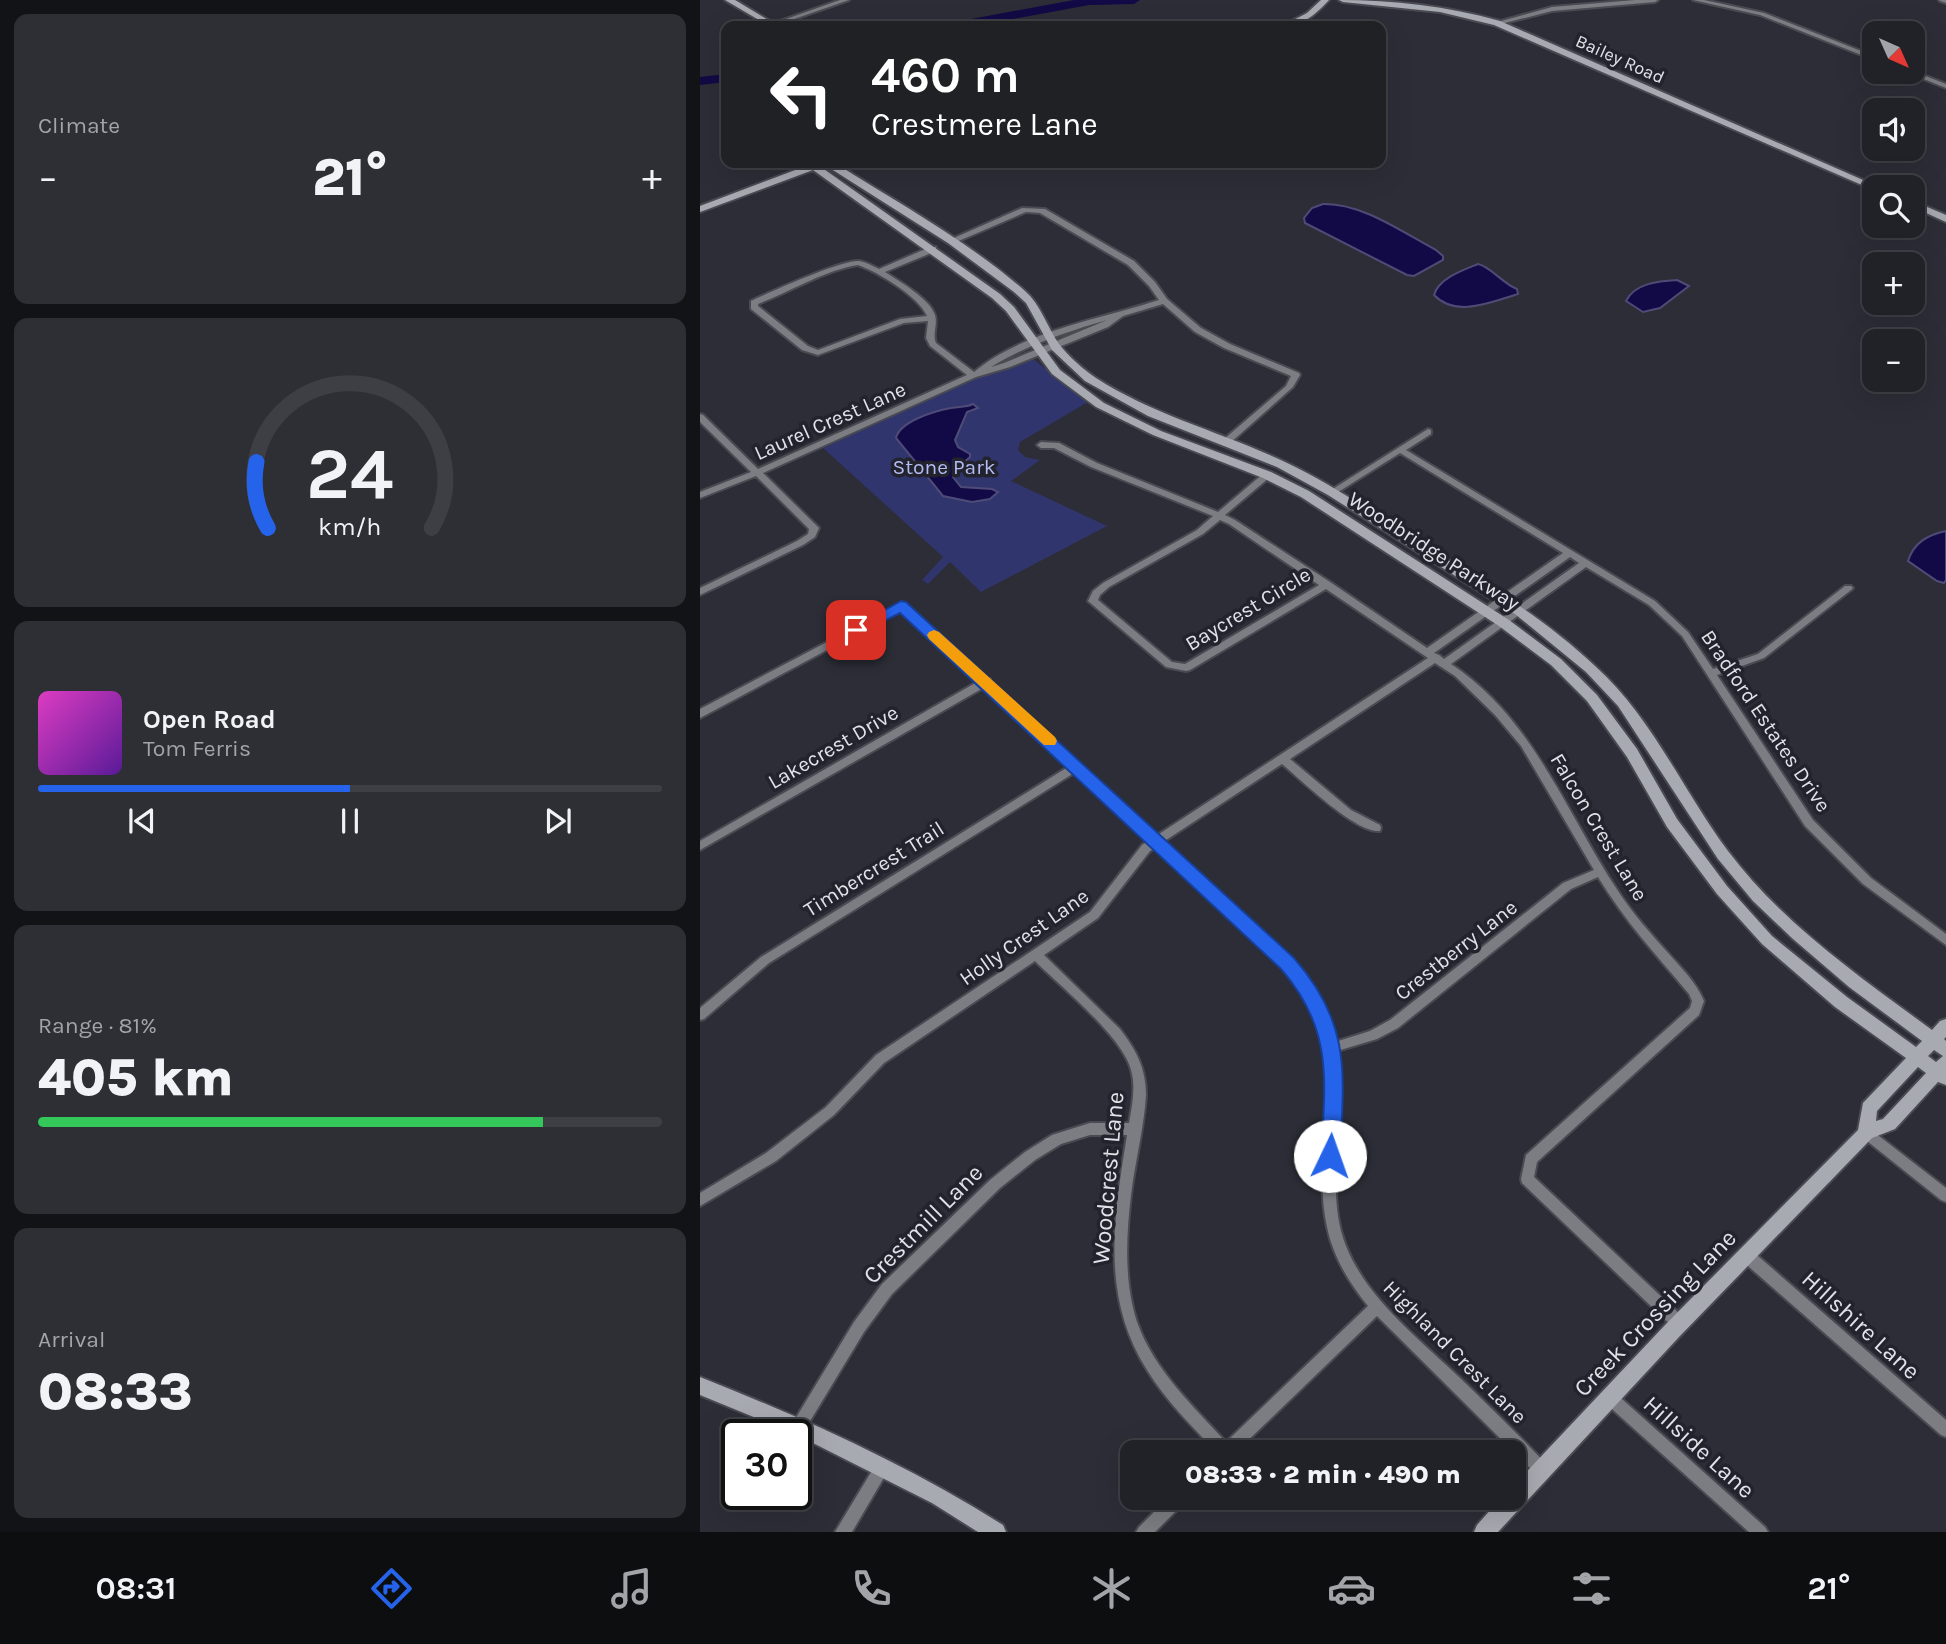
<!DOCTYPE html>
<meta charset="utf-8">
<style>
body{margin:0;font-family:Karla,sans-serif;background:#2d2f34;color:#f1f3f6;height:100vh;display:flex;flex-direction:column;font-size:26px;white-space:nowrap}
*{box-sizing:border-box;margin:0}
p{font-size:23px;color:#a2a4a8}
.icon{flex:none;width:38px;height:38px;fill:none;stroke:currentColor;stroke-width:2;stroke-linecap:round;stroke-linejoin:round}
.map{position:relative;flex:1;overflow:hidden}
.sheet{display:flex;flex-direction:column;gap:14px;padding:14px;background:#121316;width:700px}
.sheet>*{flex:none}
.hud{position:absolute;left:21px;top:21px;width:665px;height:147px;border-radius:14px;box-shadow:0 7px 28px #0002,0 0 0 2px #3e3f45;background:#202124;color:#fff;overflow:hidden}
.needle{width:46px;rotate:135deg}
.controls{position:absolute;left:1162px;top:21px;display:grid;gap:14px}
.controls a{display:grid;place-items:center;width:63px;height:63px;border-radius:14px;background:#212228;box-shadow:0 7px 28px #0002,0 0 0 2px #3e3f45;font-size:35px}
.speed{position:absolute;left:21px;top:1419px;display:flex;gap:14px;font-size:35px;font-weight:700;text-align:center}
.speed>*{display:grid;place-content:center;width:91px;height:91px;border-radius:50%;background:#212228;box-shadow:0 7px 28px #0002,0 0 0 2px #3e3f45;line-height:1}
.speed .limit{border:4px solid #111;border-radius:10px;background:#fff;color:#111}
.pin{position:absolute;display:grid;place-items:center;width:60px;height:60px;color:#fff;margin:-30px;border-radius:14px;box-shadow:0 4px 10px #0006}
.me{position:absolute;width:77px;margin:-38px;rotate:3deg;stroke-linejoin:round;filter:drop-shadow(0 0 5px #0008)}
.turn{display:flex;align-items:center;gap:24px;height:147px;padding:0 35px;font-size:32px}
.turn .icon{width:91px;height:91px;stroke-width:2.5}
.turn b{display:block;font-size:49px;line-height:60px}
.big{font-size:52px;font-weight:800;line-height:1.1}
.sheet .widget{flex:1;display:flex;flex-direction:column;justify-content:center;gap:10px;min-width:0;padding:0 24px;border-radius:14px;background:#2d2f34}
.sheet .dial{align-items:center;gap:0}
.dial svg{height:182px;overflow:visible;fill:none;stroke:#3e3f45;stroke-width:7;stroke-linecap:round;text-anchor:middle}
.dial text{fill:#f1f3f6;stroke:none}
.song{display:flex;align-items:center;gap:21px}
.cover{width:84px;height:84px;border-radius:10px;background:linear-gradient(135deg,hsl(310 70% 55%),hsl(270 70% 35%))}
.played{height:7px;border-radius:4px;background:linear-gradient(90deg,#2563eb 50%,#3e3f45 50%)}
.keys{display:flex;justify-content:space-around;direction:ltr}
.heat{display:flex;justify-content:space-between;align-items:center;font-size:38px;direction:ltr}
.charge{height:10px;border-radius:5px;background:linear-gradient(90deg,#34c759 81%,#3e3f45 0)}
.trip{position:absolute;left:420px;top:1440px;width:406px;height:70px;border-radius:14px;background:#212228;box-shadow:0 7px 28px #0002,0 0 0 2px #3e3f45;font-weight:800;line-height:70px;text-align:center}
.menu{display:flex;height:112px;justify-content:space-around;align-items:center;background:#0d0e10;color:#a2a4a8}
.menu .icon{width:49px;height:49px}
.menu .on{color:#2563eb}
.menu b{font-size:32px;color:#f1f3f6}
main{display:flex;flex:1;min-height:0}
.map>svg:first-child{display:block}
</style>
<main>
<section class="sheet">
<div class="widget"><p>Climate</p>
<div class="heat"><a>−</a><b class="big">21°</b><a>+</a></div>
</div>
<div class="widget dial"><svg viewBox="0 0 100 80">
<path d="M14 69A42 42 0 1 1 86 69"/>
<path d="M14 69A42 42 0 0 1 9 40" stroke="#2563eb"/>
<text x="50" y="56" font-size="32" font-weight="700">24</text>
<text x="50" y="72" font-size="11">km/h</text>
</svg></div>
<div class="widget">
<div class="song"><i class="cover"></i><div><b>Open Road</b><p>Tom Ferris</p></div></div>
<div class="played"></div>
<div class="keys"><svg class="icon" aria-label="previous" viewBox="0 0 24 24"><path d="M18 5L8 12l10 7zM5 5v14"/></svg><svg class="icon" aria-label="pause" viewBox="0 0 24 24"><path d="M8 5v14M16 5v14"/></svg><svg class="icon" aria-label="next" viewBox="0 0 24 24"><path d="M6 5l10 7-10 7zM19 5v14"/></svg></div>
</div>
<div class="widget"><p>Range · 81%</p><b class="big">405 km</b><div class="charge"></div></div>
<div class="widget"><p>Arrival</p><b class="big">08:33</b></div>
</section>
<div class="map">
<svg width="1246" height="1532" viewBox="0 0 1246 1532">
<rect width="100%" height="100%" fill="#2c2d36"/>
<path fill="#31356d" d="M332,358l56,44 -68,40 -2,8 7,7 15,3 -29,21 96,45 -126,66 -31,-30 -22,22 -6,-4 21,-23 -120,-109 158,-73z"/>
<g fill="#110a46" stroke="#4f4b77" stroke-width="2">
<path d="M623,204c39,-1 79,28 113,46l7,6v4l-29,16 -7,-1 -102,-52 -1,-5 8,-10z"/>
<path d="M778,264c12,2 25,20 39,25l1,5c-27,8 -62,24 -84,1 5,-17 29,-25 44,-31z"/>
<path d="M977,280l12,6 -29,22 -17,4 -17,-11c9,-18 33,-20 51,-21z"/>
<path d="M273,404l5,4 -11,4 -12,28 3,7 12,7v3l-15,13 -2,7 8,10 31,2 6,3 -8,7 -18,3 -29,-6 -47,-58c4,-17 39,-27 55,-30 8,-2 14,0 22,-4z"/>
<path d="M1246,531v49l-2,3 -7,-2 -29,-20c6,-19 20,-26 38,-30z"/>
</g>
<g fill="none" stroke-linecap="round" stroke-linejoin="round">
<g fill="#110a46" fill-rule="evenodd">
<path d="M374,0h66l-6,4 -45,1 -114,21h-27l7,-4z"/>
<path d="M26,74v8l-26,3v-8z"/>
</g>
<defs>
<g id="street">
<path d="M140,0h9l-75,26 -5,-1z"/>
<path d="M935,0h23l-3,2 -103,9 -55,14 -3,-2 58,-16z"/>
<path d="M993,0h11l60,13 110,43v4l-114,-45z"/>
<path d="M1239,0h7v3l-6,-2z"/>
<path d="M1213,71l33,13v4l-40,-16z"/>
<path d="M322,208l23,1 89,52 21,21 12,17 34,29 29,16 69,29 1,2 -7,12 -64,57h-6v-4l63,-54 5,-10 -67,-28 -29,-16 -32,-28 -40,12 -15,11 -98,40 -34,10 -213,96 54,53 2,2 -4,9 -12,8 -103,50v-7l97,-47 11,-7 1,-5 -53,-53 -56,22v-6l51,-20 -51,-50v-8l3,1 55,54 209,-94 -37,-29 -4,-8 2,-17 -24,2 -86,32 -16,-5 -51,-41v-8c19,-9 90,-41 108,-40 7,1 14,5 20,8l51,-22h6v4l-51,21c14,9 45,27 50,43 3,10 -3,19 1,28l38,29c47,-40 126,-53 185,-72l-10,-14 -21,-21 -88,-52 -14,-1 -72,31 -7,-2zM158,265c20,7 60,31 69,51l-27,3 -82,31 -10,-4 -50,-40v-2l7,-3c30,-12 61,-31 93,-36zM407,320l-103,43 -13,4c36,-22 75,-35 116,-47z"/>
<path d="M728,429l3,1v4l-25,16 249,151 33,31 25,37 45,-15 87,-68h6l2,2 -2,2 -87,68 -47,17 96,145 58,58 75,56v11l-83,-61 -58,-58 -123,-190 -33,-31 -63,-38 -135,97c82,54 115,149 167,227 15,23 33,43 51,63 13,15 27,28 35,47l-5,14 -162,147 -3,15 150,141 2,5 -2,5 -5,2 -5,-2 -152,-145 -1,-4 5,-24 164,-147 2,-7 -3,-7c-32,-38 -65,-74 -91,-117l-27,12 -173,139 -21,11 -40,12c10,55 -7,110 1,165 10,69 74,116 122,162 29,28 58,56 86,86l2,5 -2,5 -5,2 -5,-2 -159,-158 -141,136h-20c-24,-26 -50,-51 -69,-82 -47,-74 -33,-154 -20,-235h-37l-29,9 -26,16 -35,28 -108,106 -28,38 -60,99 -5,2 -5,-2 -2,-5 2,-5 60,-99 28,-38 108,-104 35,-28 27,-17 38,-12h39c3,-17 7,-36 2,-53 -8,-33 -71,-84 -96,-109l-151,102 -50,52 -58,46 -76,45v-13l66,-40 60,-46 50,-52 214,-143 52,-67 6,-4 -74,-68 -305,190 -65,56 -4,1v-12l61,-51 307,-190 -85,-79 -283,162v-9l277,-159 -77,-71 -200,107v-9l201,-106 3,1 82,75h4v4l166,153 272,-178 -102,-69 -136,81 -4,1 -20,-4 -78,-66 5,-10 10,-8 94,-53 16,-14 -122,-49 -37,-19h-13l-4,-3 4,-3 18,1 38,20 121,49 46,-39h6v4l-45,38 10,5 95,62 97,66 136,-95 -163,-100 -65,41h-6l-1,-2zM520,520l9,4 90,61 -134,79 -13,-2 -74,-62 2,-5 9,-8 94,-53zM870,557l9,6 -135,96 -5,-4 -5,-2zM735,663l20,13 40,39 26,31 73,124 -31,13 -173,137 -20,11 -35,11c-12,-57 -56,-92 -96,-129 -25,-24 -51,-47 -76,-71l119,-78c19,16 75,70 98,67l1,-3 -1,-3 -29,-15 -61,-51zM455,848c27,25 54,51 81,76 29,26 60,51 77,87 32,68 -2,145 14,216 6,29 22,56 41,79l-142,136c-33,-36 -72,-72 -89,-120 -13,-40 -11,-85 -6,-127 4,-33 13,-67 15,-100 0,-27 -10,-45 -26,-66l-76,-74 54,-37 52,-67z"/>
<path d="M1166,1127l4,2 76,59v14l-5,-2 -79,-63 -2,-4 2,-4z"/>
<path d="M1045,1248l5,1 196,171v17l-5,-2 -201,-176 -2,-5 2,-5z"/>
<path d="M908,1389l5,2 152,136 3,5h-19l-146,-131 -2,-5 2,-5z"/>
<path d="M181,1462l5,2 2,5 -2,5 -34,58h-17l41,-68z"/>
<path d="M468,1498h18l-2,5 -29,29h-19l3,-5z"/>
</g>
<g id="secondary">
<path d="M25,0h10l43,26h-9z"/>
<path d="M621,0h8c-13,14 -27,27 -47,26l25,-13z"/>
<path d="M639,0c55,0 108,6 161,21l379,166 -8,2 -377,-164 -54,-13 -97,-10z"/>
<path d="M114,163h21c63,40 133,78 190,128 16,14 22,36 34,53 9,12 25,26 37,34 59,38 126,54 189,84 45,21 87,50 129,77 63,39 127,76 181,127 57,51 88,125 133,185 55,73 132,126 204,179l8,-9 6,-2v18l-2,2 2,2v44l-8,-3 -43,47 -23,9 -193,199 -181,195h-24l3,-7 24,-27h13v-13l152,-161 192,-194 5,-27 43,-45 -71,-51 -73,-63 -45,-50 -50,-67 -40,-70 -40,-56 -36,-36 -52,-39 -198,-129 -38,-19 -110,-43 -57,-28 -44,-33 -46,-63 -14,-13 -179,-128 -113,42v-6zM125,165l123,78 66,49 12,11 26,47 33,31 63,35 129,51 51,28 187,119 71,58 32,34 100,153 35,42 40,38 56,48 73,54 -6,6 -69,-50 -75,-61 -45,-50 -50,-67 -40,-70 -40,-54 -36,-36 -52,-39 -200,-129 -38,-19 -110,-41 -57,-28 -44,-33 -46,-63 -14,-13 -179,-127zM1234,1050l9,6 -7,6 -8,-6zM1218,1067l8,6 -43,46 -7,2 1,-10z"/>
<path d="M1213,201l33,14v7l-33,-15z"/>
<path d="M0,1377c106,42 206,87 303,148l3,7h-28l-46,-29 -139,-70 -93,-38z"/>
</g>
</defs>
<use href="#street" stroke="#494a52" stroke-width="4"/>
<use href="#secondary" stroke="#494a52" stroke-width="4"/>
<use href="#street" fill="#7c7d82" fill-rule="evenodd"/>
<use href="#secondary" fill="#a8aab1" fill-rule="evenodd"/>
</g>
<path fill="#2563eb" stroke="#184099" stroke-width="2" d="M201,601l5,1 388,356c58,66 50,117 46,198l-3,6 -7,3 -7,-3 -2,-6c4,-75 13,-126 -40,-187l-381,-356 -39,20h-10l-2,-3z"/>
<path fill="#f59e0b" d="M234,630l5,2 116,105 2,4 -2,4h-11l-115,-106 -2,-4 2,-3z"/>
<g text-anchor="middle" stroke-width="7" stroke-linejoin="round" paint-order="stroke">
<g font-size="18" fill="#e1e3e8" stroke="#22232c">
<text transform="translate(920 59) rotate(24)" y="6">Bailey Road</text>
</g>
<g font-size="21" fill="#e1e3e8" stroke="#22232c">
<text transform="translate(130 421) rotate(-24)" y="7">Laurel Crest Lane</text>
<text transform="translate(734 551) rotate(33)" y="7">Woodbridge Parkway</text>
<text transform="translate(548 609) rotate(-31)" y="7">Baycrest Circle</text>
<text transform="translate(1066 721) rotate(56)" y="7">Bradford Estates Drive</text>
<text transform="translate(133 747) rotate(-30)" y="7">Lakecrest Drive</text>
<text transform="translate(899 827) rotate(59)" y="7">Falcon Crest Lane</text>
<text transform="translate(174 869) rotate(-32)" y="7">Timbercrest Trail</text>
<text transform="translate(324 937) rotate(-35)" y="7">Holly Crest Lane</text>
<text transform="translate(756 950) rotate(-38)" y="7">Crestberry Lane</text>
<text transform="translate(755 1352) rotate(45)" y="7">Highland Crest Lane</text>
</g>
<g font-size="21" fill="#b3bcf5" stroke="#22232c">
<text x="244" y="474">Stone Park</text>
</g>
<g font-size="24" fill="#e1e3e8" stroke="#22232c">
<text transform="translate(408 1178) rotate(-85)" y="8">Woodcrest Lane</text>
<text transform="translate(223 1224) rotate(-45)" y="8">Crestmill Lane</text>
<text transform="translate(955 1313) rotate(-46)" y="8">Creek Crossing Lane</text>
<text transform="translate(1161 1325) rotate(42)" y="8">Hillshire Lane</text>
<text transform="translate(999 1447) rotate(42)" y="8">Hillside Lane</text>
</g>
</g>
</svg>
<div class="controls">
<a><svg class="needle" viewBox="-14 -14 28 28"><path d="M0-13l5 13h-10z" fill="#e53935"/><path d="M0 13l5-13h-10z" fill="#a2a4a8"/></svg></a>
<a><svg class="icon" aria-label="sound" viewBox="0 0 24 24"><path d="M4 9h4l5-4v14l-5-4H4zM17 9q2 3 0 6"/></svg></a>
<a><svg class="icon" aria-label="search" viewBox="0 0 24 24"><circle cx="10" cy="10" r="6"/><path d="M15 15l6 6"/></svg></a>
<a>+</a>
<a>−</a>
</div>
<div class="speed"><div class="limit">30</div></div>
<div class="pin" style="left:156px;top:630px;background:#d93025"><svg class="icon" aria-label="arrive" viewBox="0 0 24 24"><path d="M6 21V4h12l-3 4 3 4H6"/></svg></div>
<svg class="me" style="left:630px;top:1156px" viewBox="-20 -20 40 40"><circle r="19" fill="#fff"/><path d="M0-13L10 11 0 6-10 11z" fill="#2563eb"/></svg>
<div class="trip">08:33 · 2 min · 490 m</div>
<div class="hud">
<div class="turn"><svg class="icon" aria-label="left" viewBox="0 0 24 24"><path d="M17 20v-9H6M10 6l-5 5 5 5"/></svg><div><b>460 m</b>Crestmere Lane</div></div>
</div>
</div>
</main>
<nav class="menu">
<b>08:31</b>
<svg class="icon on" aria-label="directions" viewBox="0 0 24 24"><path d="M12 3l9 9-9 9-9-9zM9 14v-3h6M13 9l2 2-2 2"/></svg>
<svg class="icon" aria-label="music" viewBox="0 0 24 24"><path d="M9 18V5l10-2v13"/><circle cx="6" cy="18" r="3"/><circle cx="16" cy="16" r="3"/></svg>
<svg class="icon" aria-label="phone" viewBox="0 0 24 24"><path d="M5 4h4l2 5-3 2q2 4 5 5l2-3 5 2v4C11 20 4 13 5 4z"/></svg>
<svg class="icon" aria-label="climate" viewBox="0 0 24 24"><path d="M12 3v18M4 7l16 10M4 17L20 7"/></svg>
<svg class="icon" aria-label="car" viewBox="0 0 24 24"><path d="M5 17H2v-5l4-1 3-4h7l3 4 3 1v5h-3M9 17h6M6 11h13"/><circle cx="7" cy="17" r="2"/><circle cx="17" cy="17" r="2"/></svg>
<svg class="icon" aria-label="filters" viewBox="0 0 24 24"><path d="M4 7h16M4 17h16"/><circle cx="9" cy="7" r="2"/><circle cx="15" cy="17" r="2"/></svg>
<b>21°</b>
</nav>
